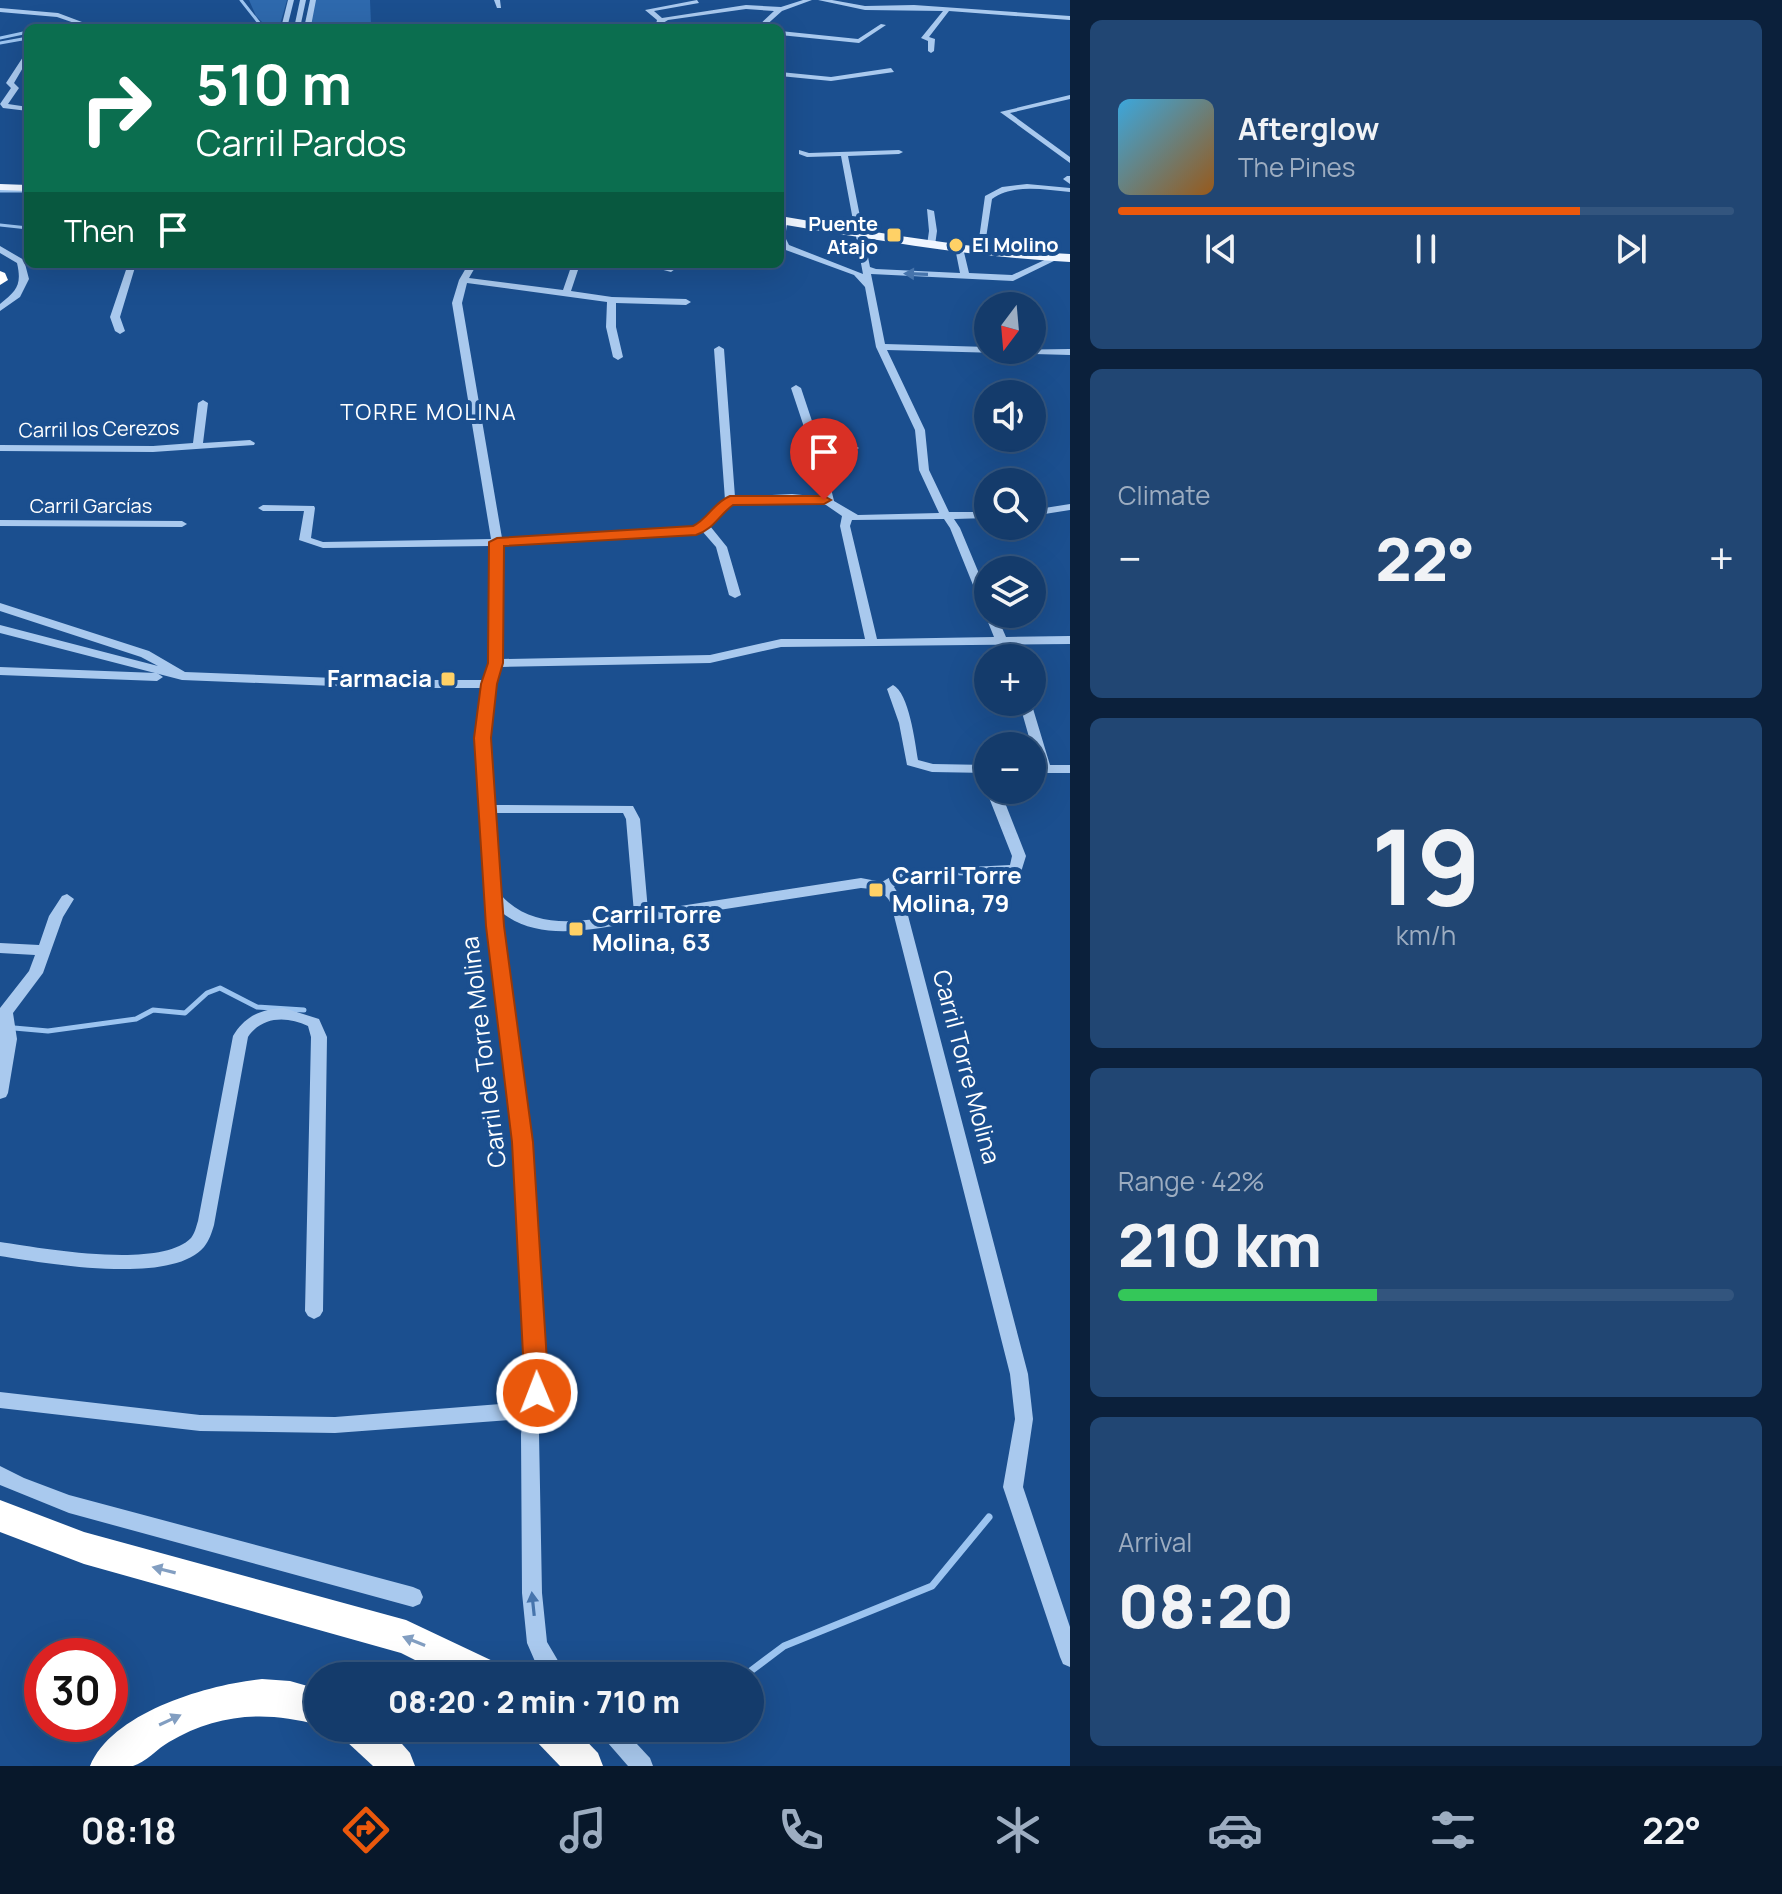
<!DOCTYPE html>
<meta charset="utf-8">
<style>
body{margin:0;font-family:Manrope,sans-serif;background:#214673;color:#f1f3f6;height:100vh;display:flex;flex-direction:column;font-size:30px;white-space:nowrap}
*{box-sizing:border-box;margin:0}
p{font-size:26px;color:#9dadc1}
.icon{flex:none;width:44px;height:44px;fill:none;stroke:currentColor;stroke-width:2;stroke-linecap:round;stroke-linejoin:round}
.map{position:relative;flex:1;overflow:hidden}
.drawer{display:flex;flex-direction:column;gap:20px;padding:20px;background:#0b203b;width:712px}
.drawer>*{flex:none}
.guide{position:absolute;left:24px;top:24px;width:760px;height:244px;border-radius:12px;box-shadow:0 8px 32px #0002,0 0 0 2px #33557e;background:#0b6e4f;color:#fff;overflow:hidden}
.needle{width:52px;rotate:196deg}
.fabs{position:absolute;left:974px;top:292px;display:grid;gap:16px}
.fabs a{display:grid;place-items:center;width:72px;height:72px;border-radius:50%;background:#143b6b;box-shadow:0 8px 32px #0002,0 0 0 2px #33557e;font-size:40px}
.speed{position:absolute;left:24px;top:1638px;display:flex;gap:16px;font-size:40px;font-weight:700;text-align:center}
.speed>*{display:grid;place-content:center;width:104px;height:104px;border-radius:50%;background:#143b6b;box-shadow:0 8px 32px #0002,0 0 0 2px #33557e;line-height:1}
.speed .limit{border:12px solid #d22;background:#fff;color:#111}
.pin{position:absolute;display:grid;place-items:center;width:68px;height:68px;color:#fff;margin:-82px -34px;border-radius:50% 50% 50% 0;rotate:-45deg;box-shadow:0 0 8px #0007}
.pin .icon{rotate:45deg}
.me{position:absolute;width:88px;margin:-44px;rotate:359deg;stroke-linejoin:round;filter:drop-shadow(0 0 6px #0008)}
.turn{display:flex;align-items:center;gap:28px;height:168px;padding:0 40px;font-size:36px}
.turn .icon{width:104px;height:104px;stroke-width:2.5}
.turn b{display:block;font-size:56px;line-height:68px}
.then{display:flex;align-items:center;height:76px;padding:0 40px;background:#0003;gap:16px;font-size:30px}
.big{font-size:60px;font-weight:800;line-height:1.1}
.drawer .widget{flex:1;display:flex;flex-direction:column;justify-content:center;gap:12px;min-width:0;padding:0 28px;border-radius:12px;background:#214673}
.drawer .dial{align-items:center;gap:0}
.dial b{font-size:104px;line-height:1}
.song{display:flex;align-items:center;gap:24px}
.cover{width:96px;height:96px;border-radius:12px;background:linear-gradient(135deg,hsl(200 70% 55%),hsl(30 70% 35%))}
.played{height:8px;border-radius:4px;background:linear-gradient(90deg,#ea580c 75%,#33557e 75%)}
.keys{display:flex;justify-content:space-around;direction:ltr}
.heat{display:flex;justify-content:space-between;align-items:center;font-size:44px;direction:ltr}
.charge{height:12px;border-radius:6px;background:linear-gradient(90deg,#34c759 42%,#33557e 0)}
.trip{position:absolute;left:304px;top:1662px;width:460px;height:80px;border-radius:40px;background:#143b6b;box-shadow:0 8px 32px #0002,0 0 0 2px #33557e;font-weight:800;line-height:80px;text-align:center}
.menu{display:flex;height:128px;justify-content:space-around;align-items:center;background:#08182b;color:#9dadc1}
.menu .icon{width:56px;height:56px}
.menu .current{color:#ea580c}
.menu b{font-size:36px;color:#f1f3f6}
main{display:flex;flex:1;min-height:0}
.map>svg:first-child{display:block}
</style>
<main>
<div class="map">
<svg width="1070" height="1766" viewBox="0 0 1070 1766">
<rect width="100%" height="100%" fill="#1b4f8f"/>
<g fill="#2e69ad">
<path d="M249,0h38l-8,28h-11l-12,-12z"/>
<path d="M315,0h55l1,24 -58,2 -2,-3z"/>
</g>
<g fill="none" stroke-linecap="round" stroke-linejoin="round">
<g stroke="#9cc4f0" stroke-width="3">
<path d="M241,0l22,28"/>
<path d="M0,38l28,-6"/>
<path d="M0,43l28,-5"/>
<path d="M0,191h28"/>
<path d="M0,225l28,3"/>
</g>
<path stroke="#9cc4f0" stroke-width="5" d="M14,1028l34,3 88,-12 17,-9 32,3 22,-20 13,-5 37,19 47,3"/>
<path stroke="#9cc4f0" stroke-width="7" d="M744,1676l40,-30 148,-60 57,-69"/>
<g fill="#a9c9ee" fill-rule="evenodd">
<path d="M288,0h6l-7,28h-6z"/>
<path d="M300,0h6l-6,28h-6z"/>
<path d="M310,0h6l-5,26 71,-3 239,3 3,2h-320z"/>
<path d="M494,0h6l1,8h-4z"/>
<path d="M697,0l2,3 -45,8 8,7 84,-13 35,2 22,-7h9l-30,11 -19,17h-7l18,-17 -28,-2 -78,11 -5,3 55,5h-63l2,-8 -12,-10z"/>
<path d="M818,0h14l33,6 49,-1 156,11v4l-121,-9 -20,26 6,2 -1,12 -3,2 -3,-2v-10l-7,-3 22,-27 -78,-1z"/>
<path d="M0,8l58,5 40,15h-9l-32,-11 -57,-5z"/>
<path d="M881,24l5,1 -27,18 -79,-8v-4l78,8z"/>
<path d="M23,57h4l1,2 -14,24 5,5 -11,16 20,3v4l-25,-3 -3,-4 11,-16 -5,-5z"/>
<path d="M891,68l3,4 -63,9 -51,-5v-4l51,5z"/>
<path d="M1070,95v4l-60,14 60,44v6l-70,-51z"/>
<path d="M799,150l10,3 90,-3 4,2 -4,2 -51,2 22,111 6,2 84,4 -5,-25 4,-3 4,3 6,25 43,2 39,-18 7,2 -45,22 -142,-7 14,70 103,3v3l82,-1v6l-183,-5 38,80 4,40 20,42h39v6l-34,1 6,9 28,67v19h8l10,23 64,-1v8l-289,3 -71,16 -209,4c-15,45 -11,91 -8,138l140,1 7,13 8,92 213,-33 21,4 10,-6 20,-6 98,-5 2,-9 -26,-66 2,-2v2h12l26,66 -5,16c-40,11 -90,-7 -127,15l11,17 123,470 5,45 -10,68 47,140v40l-7,-3 -3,-7 -57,-170 12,-68 -5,-45 -119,-470c-6,-13 -16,-15 -30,-16l-213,33 -6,3 -5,-2c-44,7 -98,21 -136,-10l30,230 15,233 -7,59 3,159 5,49 20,34h-23l-7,-10 -10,-23 -5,-50 -1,-159 2,-15 -188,14 -135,-2 -200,-23v-16l200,23 135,2 190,-15 3,-27 -13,-233 -27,-216 -12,-188 6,-50h-98l-202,-8 -182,-47v-8l158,41 -17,-9 -141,-46v-8l149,48 36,21 199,8h100l6,-17 1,-117 -168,2 -24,-8 5,-29h-41l-5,-3 5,-3 51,1 1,2 -4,30 12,4 168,-3 -39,-236 7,-23 7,-12 -15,-4h26l-8,14 94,12 9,-26h8l-9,27 41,6 74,2 5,3 -5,3 -70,-2v24l7,30 -5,3 -5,-3 -7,-30 1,-25 -140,-19 -5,20 40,235 192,-11 31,-27 -11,-151 5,-3 5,3 11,148 57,-3 31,3 -12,-49 -20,-60 5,-3 5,3 19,57h34l5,3 -5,3h-32l12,50 24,14 81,-2 -20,-43 -4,-40 -39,-83 -11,-60 -11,-12 -71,-26 -3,-5 1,-23 7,-2 -3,18 4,8 74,29 -22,-118 -34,1 -8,-3zM804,501l22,4 16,11 -2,10 25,113h-84l-71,16 -208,4 1,-114 193,-12 6,-2 14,16 13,48 6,3 6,-3 -14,-48 -17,-21 16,-18 9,-5zM944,519l6,9 44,109 -117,2 -27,-113 2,-6zM494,813h129l3,6 8,94c-46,7 -99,21 -134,-19z"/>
<path d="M1067,176h3v8l-7,-5z"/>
<path d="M1027,184l43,4v4c-25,-2 -56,-9 -78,7l-8,52 -7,2 8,-57 17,-9z"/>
<path d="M927,209l7,2 3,20 -2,14 -4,3 -4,-3 2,-14z"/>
<path d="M0,246l24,14 5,19 -9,18 -20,14v-7c17,-14 22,-19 17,-41l-17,-10z"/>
<path d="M128,264h8l-16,53 5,14 -5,3 -5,-3 -5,-14z"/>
<path d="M641,264h18l16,5 -4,3z"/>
<path d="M203,400l5,3 -5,40 47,-3 5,3 -1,2 -101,7 -153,-1v-6l153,1 40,-3 5,-40z"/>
<path d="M1070,504v6l-38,6v-6z"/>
<path d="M0,520l182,1 5,3 -5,3 -182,-1z"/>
<path d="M0,667l157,6 6,4 -6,4 -157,-6z"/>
<path d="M893,685c16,8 22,57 25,75l15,4 55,1v8l-56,-1 -25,-7 -8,-42 -12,-34z"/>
<path d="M1019,702h12l19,63h20v8h-38v-8h5z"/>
<path d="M67,894l7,5 -11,18 -20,56 -30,40 4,26 -9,54 -2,4 -6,2v-91l29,-37 6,-16 -35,-2v-10l39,2 10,-29 13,-20z"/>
<path d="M284,1008l35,11 8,18 -4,274 -3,5 -6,3 -6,-3 -3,-5 6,-274 -3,-11c-21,-10 -46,-10 -60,11l-34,188c-2,7 -5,16 -10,22 -33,39 -159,16 -204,9v-14c41,6 160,28 191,-4 4,-5 5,-11 7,-17l35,-185c12,-20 28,-27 51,-28z"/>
<path d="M0,1466l24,12 45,17 344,92 7,3 3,7 -3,7 -7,3 -344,-94 -69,-28z"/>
<path d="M597,1728h25l28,30 3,8h-25l-27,-31z"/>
</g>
<g fill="#f0f6ff" fill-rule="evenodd">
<path d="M0,184l28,1v6l-28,-1z"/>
<path d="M780,216c96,16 192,34 290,38v8c-98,-5 -194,-22 -290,-38z"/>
</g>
<g fill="#fff" fill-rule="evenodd">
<path d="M0,271l5,2 3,7 -8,5z"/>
<path d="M0,1500l84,32 322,88 91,43 5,13h-55l-46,-23 -317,-89 -84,-32z"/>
<path d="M262,1679l28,2 28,8v36c-53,-15 -102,-11 -149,17 -11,6 -24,21 -36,24 -13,0 -30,0 -43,0 22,-54 119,-82 172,-87z"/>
<path d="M341,1728h47l22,25 5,13h-42l-27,-25z"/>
<path d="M531,1728h43l24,25 5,13h-43l-24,-25z"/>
</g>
</g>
<defs><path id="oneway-solid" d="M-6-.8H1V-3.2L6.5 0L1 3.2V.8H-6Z" transform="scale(2)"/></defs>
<g fill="#4674ac">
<use href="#oneway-solid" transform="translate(916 274) rotate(-178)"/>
<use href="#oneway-solid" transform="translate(533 1604) rotate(-96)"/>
</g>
<g fill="#829ec1">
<use href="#oneway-solid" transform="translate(164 1570) rotate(-166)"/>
<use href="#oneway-solid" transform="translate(414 1641) rotate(-158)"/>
<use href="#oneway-solid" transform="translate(170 1720) rotate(-25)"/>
</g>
<path fill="#ea580c" stroke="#983908" stroke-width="2" d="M730,496h94l7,4 -7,4 -91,1c-14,10 -19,24 -37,30l-192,11 -1,117 -6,21 -6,54 13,188 29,216 16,251 -4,8 -8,3 -9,-3 -3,-8 -13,-251 -26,-216 -12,-188 7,-54 7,-21 1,-121 8,-4 196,-12c15,-7 20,-23 37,-30z"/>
<g fill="#ffd166" stroke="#1b4f8f" stroke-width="3">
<rect x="886" y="227" width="16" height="16" rx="4"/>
<circle cx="956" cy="245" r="8"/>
<rect x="440" y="671" width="16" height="16" rx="4"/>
<rect x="868" y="882" width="16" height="16" rx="4"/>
<rect x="568" y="921" width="16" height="16" rx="4"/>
</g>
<g text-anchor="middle" stroke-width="8" stroke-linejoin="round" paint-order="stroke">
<g font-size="20" font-weight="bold" fill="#fff" stroke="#1b4f8f" text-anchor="end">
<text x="878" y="231">Puente<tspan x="878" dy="23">Atajo</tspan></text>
<text x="972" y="252" text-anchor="start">El Molino</text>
</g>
<g font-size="20" fill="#fff" stroke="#1b4f8f">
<text transform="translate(99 429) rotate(-1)" y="7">Carril los Cerezos</text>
<text x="91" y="513">Carril Garcías</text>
</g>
<g font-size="22" letter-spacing="2" fill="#fff" stroke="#1b4f8f">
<text x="429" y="420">TORRE MOLINA</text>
</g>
<g font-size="24" font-weight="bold" fill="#fff" stroke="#1b4f8f" text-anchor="start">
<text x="432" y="687" text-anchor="end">Farmacia</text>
<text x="892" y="884">Carril Torre<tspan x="892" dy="28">Molina, 79</tspan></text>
<text x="592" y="923">Carril Torre<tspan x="592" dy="28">Molina, 63</tspan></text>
</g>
<g font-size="24" fill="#fff" stroke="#1b4f8f">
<text transform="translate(484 1052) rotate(-97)" y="8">Carril de Torre Molina</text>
<text transform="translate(966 1067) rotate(75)" y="8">Carril Torre Molina</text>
</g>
</g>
</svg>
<div class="fabs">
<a><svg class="needle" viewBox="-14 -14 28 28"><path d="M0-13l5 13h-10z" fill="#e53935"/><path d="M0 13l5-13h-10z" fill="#9dadc1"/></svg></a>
<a><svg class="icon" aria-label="sound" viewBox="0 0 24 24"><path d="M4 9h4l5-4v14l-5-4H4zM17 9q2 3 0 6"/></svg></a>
<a><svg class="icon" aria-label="search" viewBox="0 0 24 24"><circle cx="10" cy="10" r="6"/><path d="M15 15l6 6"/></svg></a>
<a><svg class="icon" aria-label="layers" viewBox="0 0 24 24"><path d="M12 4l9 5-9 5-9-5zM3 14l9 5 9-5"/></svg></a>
<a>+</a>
<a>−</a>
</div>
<div class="speed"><div class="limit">30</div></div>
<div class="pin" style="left:824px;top:500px;background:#d93025"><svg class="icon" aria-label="arrive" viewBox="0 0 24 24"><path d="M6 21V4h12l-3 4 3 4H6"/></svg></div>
<svg class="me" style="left:537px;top:1393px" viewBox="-20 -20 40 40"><circle r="17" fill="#ea580c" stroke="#fff" stroke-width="3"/><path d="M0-11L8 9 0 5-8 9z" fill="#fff"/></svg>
<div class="trip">08:20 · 2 min · 710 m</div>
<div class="guide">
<div class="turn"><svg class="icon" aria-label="right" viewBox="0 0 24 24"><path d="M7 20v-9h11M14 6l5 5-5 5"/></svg><div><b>510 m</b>Carril Pardos</div></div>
<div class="then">Then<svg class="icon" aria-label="arrive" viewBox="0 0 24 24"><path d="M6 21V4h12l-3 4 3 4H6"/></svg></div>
</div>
</div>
<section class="drawer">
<div class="widget">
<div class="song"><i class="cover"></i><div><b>Afterglow</b><p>The Pines</p></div></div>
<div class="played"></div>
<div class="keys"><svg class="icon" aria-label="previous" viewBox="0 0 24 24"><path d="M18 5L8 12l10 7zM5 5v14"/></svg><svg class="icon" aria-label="pause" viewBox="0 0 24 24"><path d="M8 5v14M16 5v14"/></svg><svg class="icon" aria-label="next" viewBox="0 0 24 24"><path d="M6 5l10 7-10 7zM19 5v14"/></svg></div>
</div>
<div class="widget"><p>Climate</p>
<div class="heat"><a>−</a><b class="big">22°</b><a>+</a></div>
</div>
<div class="widget dial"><b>19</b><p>km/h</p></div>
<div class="widget"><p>Range · 42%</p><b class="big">210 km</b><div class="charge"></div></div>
<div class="widget"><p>Arrival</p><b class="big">08:20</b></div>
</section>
</main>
<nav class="menu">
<b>08:18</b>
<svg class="icon current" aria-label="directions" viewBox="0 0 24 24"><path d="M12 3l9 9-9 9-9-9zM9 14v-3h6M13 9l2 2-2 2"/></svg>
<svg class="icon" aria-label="music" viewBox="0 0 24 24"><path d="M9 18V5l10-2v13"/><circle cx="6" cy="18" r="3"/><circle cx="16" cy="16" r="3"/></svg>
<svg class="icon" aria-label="phone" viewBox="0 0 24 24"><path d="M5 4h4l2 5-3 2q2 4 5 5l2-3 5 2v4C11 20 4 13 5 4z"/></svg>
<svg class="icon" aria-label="climate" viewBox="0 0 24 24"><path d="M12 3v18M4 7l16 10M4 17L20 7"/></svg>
<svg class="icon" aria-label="car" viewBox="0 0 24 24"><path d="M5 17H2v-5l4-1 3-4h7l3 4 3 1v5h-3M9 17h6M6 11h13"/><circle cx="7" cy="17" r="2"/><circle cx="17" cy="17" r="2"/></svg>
<svg class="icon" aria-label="filters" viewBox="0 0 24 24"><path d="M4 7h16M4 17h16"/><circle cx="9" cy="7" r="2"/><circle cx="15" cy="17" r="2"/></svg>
<b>22°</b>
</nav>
